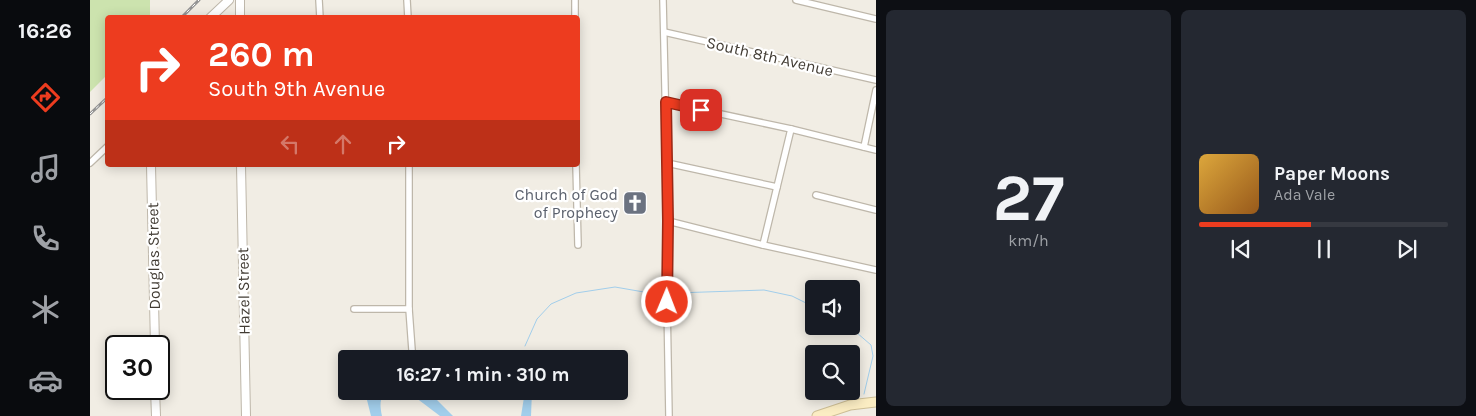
<!DOCTYPE html>
<meta charset="utf-8">
<style>
body{margin:0;font-family:Karla,sans-serif;background:#242831;color:#f1f3f6;height:100vh;display:flex;flex-direction:column;font-size:19px;white-space:nowrap}
*{box-sizing:border-box;margin:0}
p{font-size:16px;color:#9ea1a6}
.icon{flex:none;width:28px;height:28px;fill:none;stroke:currentColor;stroke-width:2;stroke-linecap:round;stroke-linejoin:round}
.map{position:relative;flex:1;overflow:hidden}
.drawer{display:flex;flex-direction:column;gap:10px;padding:10px;background:#0d0f14;width:600px}
.drawer>*{flex:none}
.banner{position:absolute;left:15px;top:15px;width:475px;height:152px;border-radius:5px;box-shadow:0 2px 12px #0003;background:#ed3c1f;color:#fff;overflow:hidden}
.buttons{position:absolute;left:715px;top:280px;display:grid;gap:10px}
.buttons a{display:grid;place-items:center;width:55px;height:55px;border-radius:5px;background:#171b24;box-shadow:0 2px 12px #0003;font-size:25px}
.speed{position:absolute;left:15px;top:335px;display:flex;gap:10px;font-size:25px;font-weight:700;text-align:center}
.speed>*{display:grid;place-content:center;width:65px;height:65px;border-radius:50%;background:#171b24;box-shadow:0 2px 12px #0003;line-height:1}
.speed .limit{border:2px solid #111;border-radius:8px;background:#fff;color:#111}
.pin{position:absolute;display:grid;place-items:center;width:42px;height:42px;color:#fff;margin:-21px;border-radius:10px;box-shadow:0 2px 8px #0006}
.me{position:absolute;width:55px;margin:-28px;rotate:1deg;stroke-linejoin:round;filter:drop-shadow(0 0 4px #0008)}
.turn{display:flex;align-items:center;gap:18px;height:105px;padding:0 20px;font-size:22px}
.turn .icon{width:65px;height:65px;stroke-width:2.5}
.turn b{display:block;font-size:35px;line-height:42px}
.lanes{display:flex;align-items:center;height:48px;padding:0 20px;background:#0003;justify-content:center;gap:25px;direction:ltr}
.lanes .off{opacity:.35}
.drawer .card{flex:1;display:flex;flex-direction:column;justify-content:center;gap:8px;min-width:0;padding:0 18px;border-radius:8px;background:#242831}
.drawer .dial{align-items:center;gap:0}
.dial b{font-size:65px;line-height:1}
.song{display:flex;align-items:center;gap:15px}
.cover{width:60px;height:60px;border-radius:8px;background:linear-gradient(135deg,hsl(40 70% 55%),hsl(30 70% 35%))}
.played{height:5px;border-radius:2px;background:linear-gradient(90deg,#ed3c1f 45%,#363941 45%)}
.keys{display:flex;justify-content:space-around;direction:ltr}
.drawer .tiles{flex:1;display:grid;gap:10px;grid-template-columns:repeat(2,1fr)}
.trip{position:absolute;left:248px;top:350px;width:290px;height:50px;border-radius:5px;background:#171b24;box-shadow:0 2px 12px #0003;font-weight:700;line-height:50px;text-align:center}
main{display:flex;flex:1;min-height:0}
.tab-bar{display:flex;flex-direction:column;width:90px;justify-content:space-around;align-items:center;background:#090b0e;color:#9ea1a6}
.tab-bar .icon{width:35px;height:35px}
.tab-bar .current{color:#ed3c1f}
.tab-bar b{font-size:22px;color:#f1f3f6}
.map>svg:first-child{display:block}
</style>
<main>
<nav class="tab-bar">
<b>16:26</b>
<svg class="icon current" aria-label="directions" viewBox="0 0 24 24"><path d="M12 3l9 9-9 9-9-9zM9 14v-3h6M13 9l2 2-2 2"/></svg>
<svg class="icon" aria-label="music" viewBox="0 0 24 24"><path d="M9 18V5l10-2v13"/><circle cx="6" cy="18" r="3"/><circle cx="16" cy="16" r="3"/></svg>
<svg class="icon" aria-label="phone" viewBox="0 0 24 24"><path d="M5 4h4l2 5-3 2q2 4 5 5l2-3 5 2v4C11 20 4 13 5 4z"/></svg>
<svg class="icon" aria-label="climate" viewBox="0 0 24 24"><path d="M12 3v18M4 7l16 10M4 17L20 7"/></svg>
<svg class="icon" aria-label="car" viewBox="0 0 24 24"><path d="M5 17H2v-5l4-1 3-4h7l3 4 3 1v5h-3M9 17h6M6 11h13"/><circle cx="7" cy="17" r="2"/><circle cx="17" cy="17" r="2"/></svg>
</nav>
<div class="map">
<svg width="786" height="416" viewBox="0 0 786 416">
<rect width="100%" height="100%" fill="#f1ede4"/>
<path fill="#cce3ae" d="M0,0h60v17l-42,1 -1,57 -17,17z"/>
<g fill="#a2ceeb">
<path d="M278,391h18c-7,8 -6,15 -4,25h-11l-4,-16z"/>
<path d="M317,391h21l25,25h-13z"/>
<path d="M435,391h7l-1,25h-10z"/>
</g>
<g fill="none" stroke-linecap="round" stroke-linejoin="round">
<g stroke="#a2ceeb" stroke-width="1">
<path d="M586,293l88,-3 28,6 22,11"/>
<path d="M759,326l22,19 2,11 -9,38"/>
<path d="M435,346l12,-27 14,-15 25,-11 39,-6 46,8"/>
</g>
<defs>
<g id="minor">
<path d="M229,0l1,18"/>
<path d="M317,0l1,18"/>
<path d="M485,0v18"/>
<path d="M573,0l5,221 -1,81 2,114"/>
<path d="M706,0l80,19"/>
<path d="M574,32l212,48"/>
<path d="M575,102l126,27 85,21"/>
<path d="M774,147l12,-57"/>
<path d="M0,163l18,-17"/>
<path d="M577,163l110,24"/>
<path d="M319,165v144l3,41"/>
<path d="M486,165l2,80"/>
<path d="M726,195l60,15"/>
<path d="M578,221l95,24 113,25"/>
<path d="M673,245l28,-116"/>
<path d="M264,309h55"/>
</g>
<g id="tertiary">
<path d="M150,0v18"/>
<path d="M120,18l19,-18"/>
<path d="M61,165l4,181"/>
<path d="M151,165l5,251"/>
<path d="M65,389l1,27"/>
</g>
<path id="secondary" d="M727,416l33,-11 26,-3"/>
</defs>
<use href="#minor" stroke="#beb7aa" stroke-width="8"/>
<use href="#tertiary" stroke="#beb7aa" stroke-width="10"/>
<use href="#secondary" stroke="#cebf96" stroke-width="11"/>
<use href="#minor" stroke="#fff" stroke-width="5.5"/>
<use href="#tertiary" stroke="#fff" stroke-width="8"/>
<use href="#secondary" stroke="#fbedc3" stroke-width="9"/>
<defs>
<g id="rail">
<path d="M91,18l18,-18"/>
<path d="M0,114l18,-17"/>
</g>
</defs>
<use href="#rail" stroke="#939393" stroke-width="3"/>
<use href="#rail" stroke="#fff" stroke-width="1" stroke-dasharray="4" stroke-linecap="butt"/>
</g>
<g fill="none" stroke-linecap="round" stroke-linejoin="round">
<defs>
<path id="route" d="M577,302l1,-81 -2,-119 35,8"/>
</defs>
<use href="#route" stroke="#9a2714" stroke-width="12"/>
<use href="#route" stroke="#ed3c1f" stroke-width="9"/>
</g>
<defs>
<symbol id="church-square" viewBox="-11 -11 22 22"><rect x="-9" y="-9" width="18" height="18" rx="4" fill="#6b7280" stroke="#fff"/><path d="M-1.2-6h2.4v3.5h3.3v2.4h-3.3V6h-2.4V-.1h-3.3v-2.4h3.3Z" fill="#fff"/></symbol>
</defs>
<g fill-rule="evenodd">
<use href="#church-square" x="531" y="189" width="28" height="28"/>
</g>
<g text-anchor="middle" stroke-width="4.5" stroke-linejoin="round" paint-order="stroke">
<g font-size="16" fill="#423c34" stroke="#fff">
<text transform="translate(680 56) rotate(13)" y="6">South 8th Avenue</text>
<text transform="translate(63 256) rotate(-91)" y="6">Douglas Street</text>
<text transform="translate(153 291) rotate(-91)" y="6">Hazel Street</text>
</g>
<g font-size="16" fill="#5b616d" stroke="#fff" text-anchor="end">
<text x="528" y="200">Church of God<tspan x="528" dy="18">of Prophecy</tspan></text>
</g>
</g>
</svg>
<div class="buttons">
<a><svg class="icon" aria-label="sound" viewBox="0 0 24 24"><path d="M4 9h4l5-4v14l-5-4H4zM17 9q2 3 0 6"/></svg></a>
<a><svg class="icon" aria-label="search" viewBox="0 0 24 24"><circle cx="10" cy="10" r="6"/><path d="M15 15l6 6"/></svg></a>
</div>
<div class="speed"><div class="limit">30</div></div>
<div class="pin" style="left:611px;top:110px;background:#d93025"><svg class="icon" aria-label="arrive" viewBox="0 0 24 24"><path d="M6 21V4h12l-3 4 3 4H6"/></svg></div>
<svg class="me" style="left:577px;top:302px" viewBox="-20 -20 40 40"><circle r="17" fill="#ed3c1f" stroke="#fff" stroke-width="3"/><path d="M0-11L8 9 0 5-8 9z" fill="#fff"/></svg>
<div class="trip">16:27 · 1 min · 310 m</div>
<div class="banner">
<div class="turn"><svg class="icon" aria-label="right" viewBox="0 0 24 24"><path d="M7 20v-9h11M14 6l5 5-5 5"/></svg><div><b>260 m</b>South 9th Avenue</div></div>
<div class="lanes"><svg class="icon off" aria-label="left" viewBox="0 0 24 24"><path d="M17 20v-9H6M10 6l-5 5 5 5"/></svg><svg class="icon off" aria-label="ahead" viewBox="0 0 24 24"><path d="M12 20V5M6 11l6-6 6 6"/></svg><svg class="icon" aria-label="right" viewBox="0 0 24 24"><path d="M7 20v-9h11M14 6l5 5-5 5"/></svg></div>
</div>
</div>
<section class="drawer">
<div class="tiles">
<div class="card dial"><b>27</b><p>km/h</p></div>
<div class="card">
<div class="song"><i class="cover"></i><div><b>Paper Moons</b><p>Ada Vale</p></div></div>
<div class="played"></div>
<div class="keys"><svg class="icon" aria-label="previous" viewBox="0 0 24 24"><path d="M18 5L8 12l10 7zM5 5v14"/></svg><svg class="icon" aria-label="pause" viewBox="0 0 24 24"><path d="M8 5v14M16 5v14"/></svg><svg class="icon" aria-label="next" viewBox="0 0 24 24"><path d="M6 5l10 7-10 7zM19 5v14"/></svg></div>
</div>
</div>
</section>
</main>
